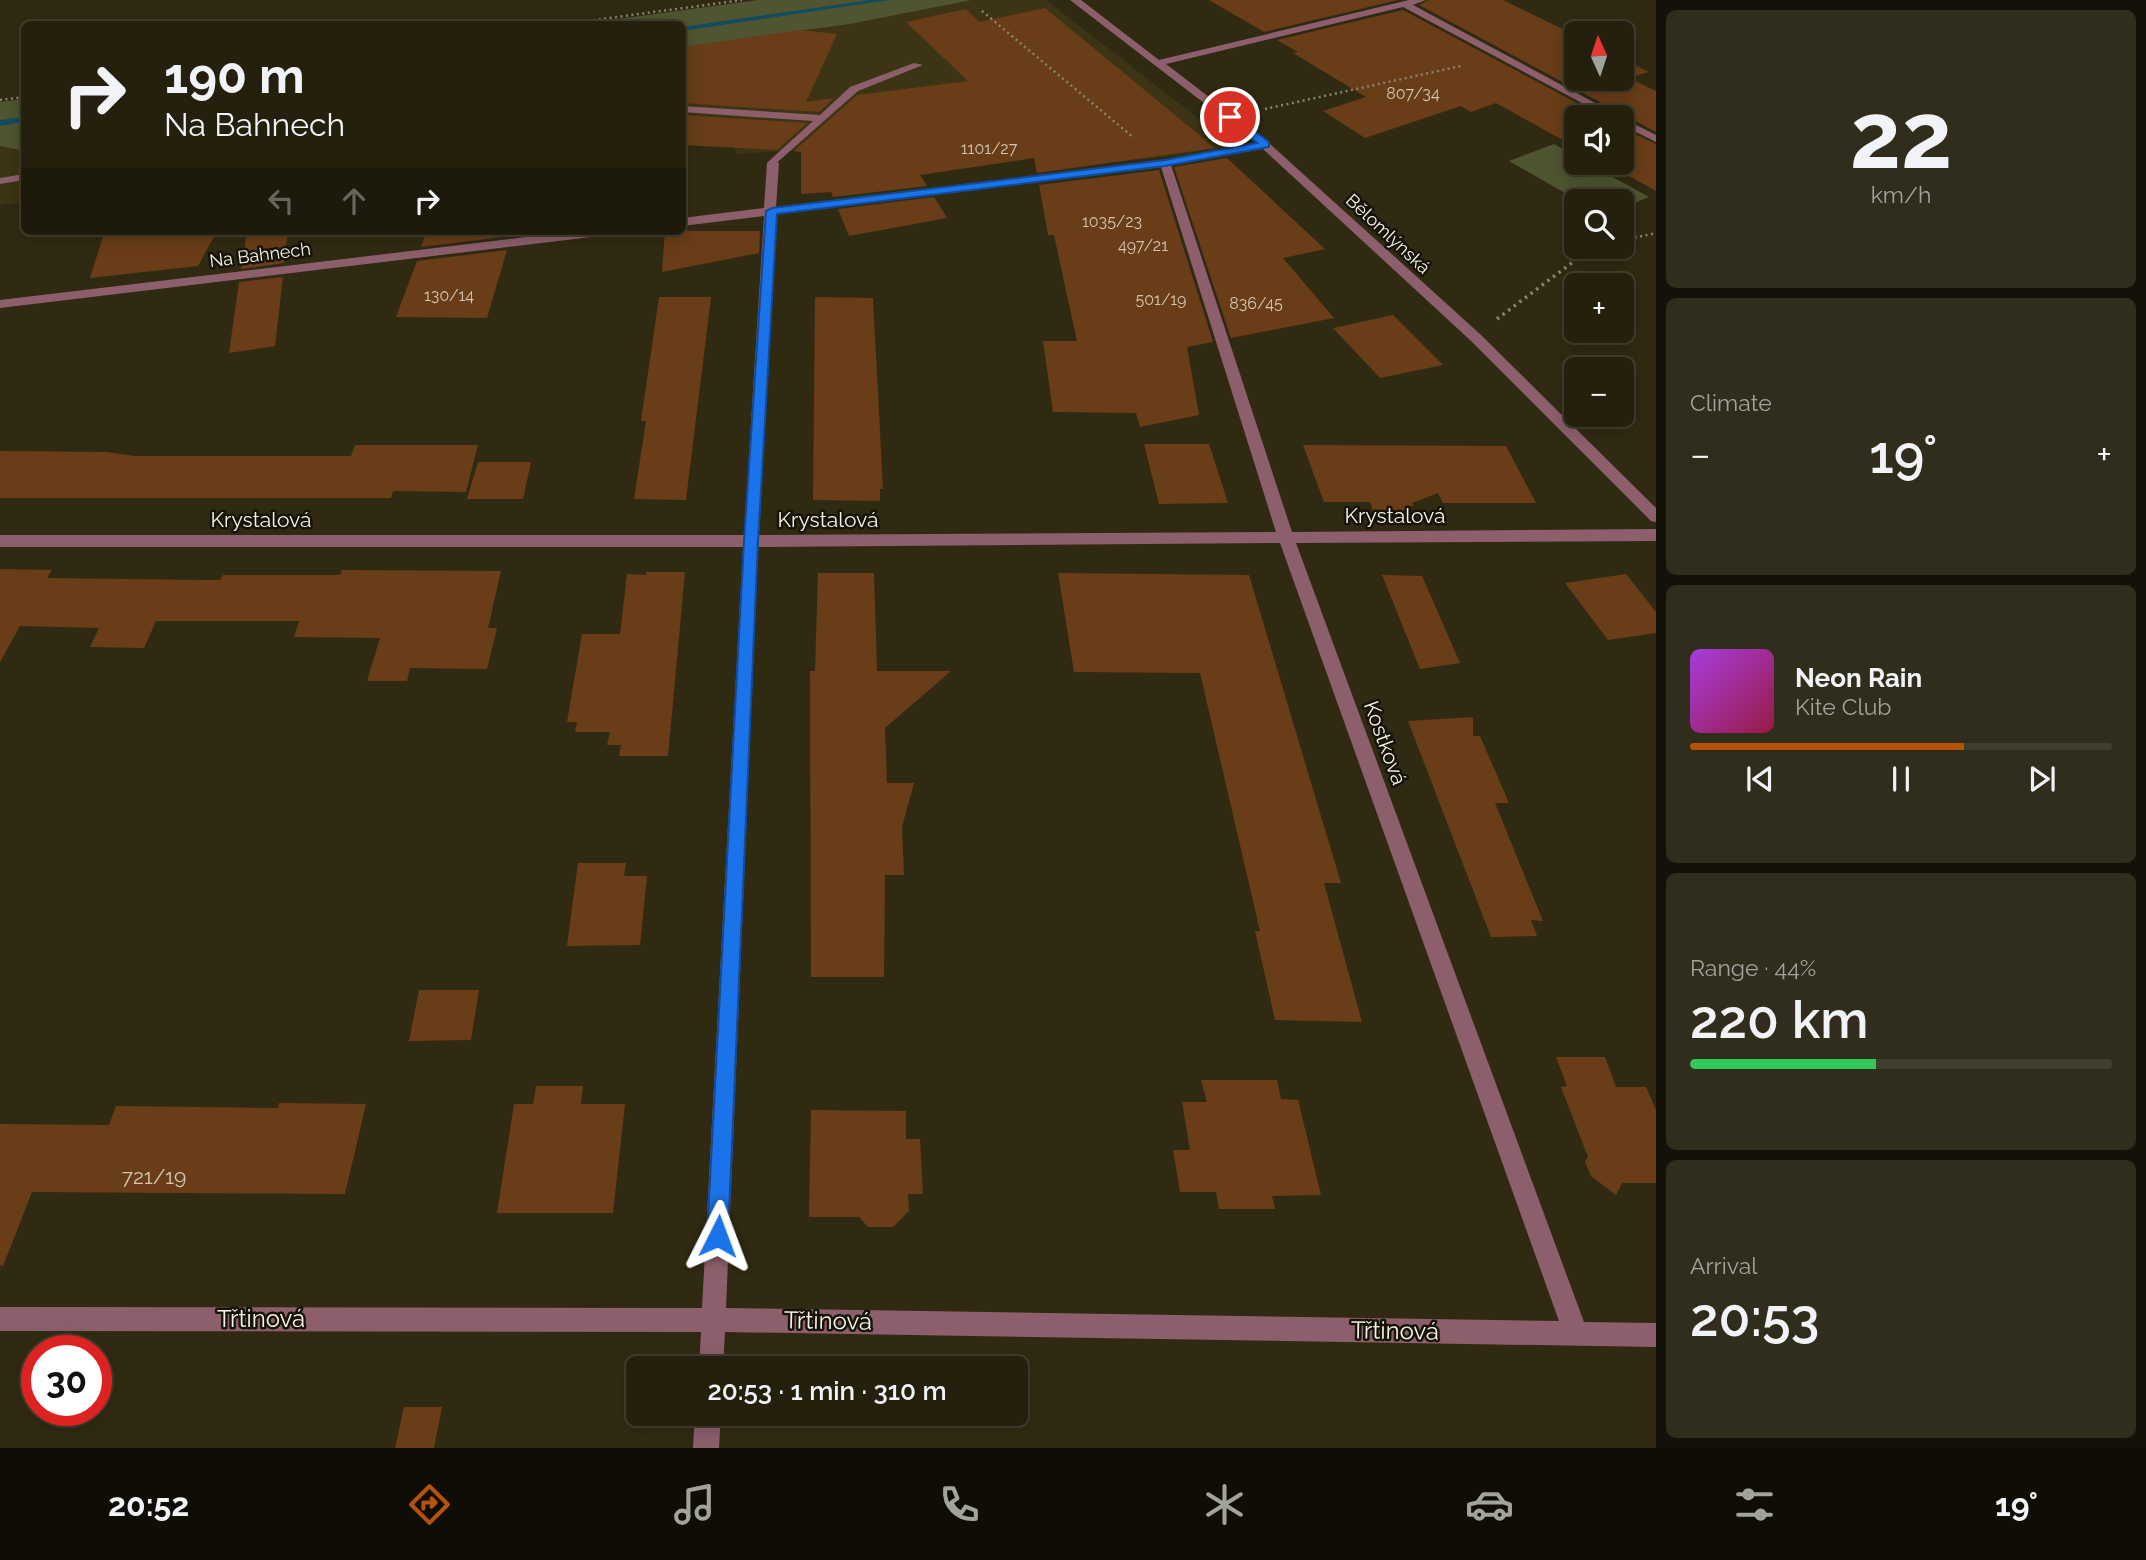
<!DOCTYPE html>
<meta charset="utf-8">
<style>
body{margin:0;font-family:Raleway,sans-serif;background:#312d1c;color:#f1f3f6;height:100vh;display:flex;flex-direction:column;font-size:26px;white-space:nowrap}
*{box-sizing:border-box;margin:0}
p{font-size:23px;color:#a3a39e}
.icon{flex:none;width:38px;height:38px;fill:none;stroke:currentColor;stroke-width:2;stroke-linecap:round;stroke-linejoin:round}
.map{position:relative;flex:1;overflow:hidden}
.panel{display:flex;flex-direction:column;gap:10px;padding:10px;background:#141208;width:490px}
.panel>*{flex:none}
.banner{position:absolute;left:21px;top:21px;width:665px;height:214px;border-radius:10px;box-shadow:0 4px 18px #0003,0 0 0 2px #423e2e;background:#25200e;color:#f1f3f6;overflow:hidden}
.needle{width:46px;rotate:357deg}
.controls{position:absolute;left:1564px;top:21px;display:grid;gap:14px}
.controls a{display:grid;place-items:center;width:70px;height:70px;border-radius:10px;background:#25200e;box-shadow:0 4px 18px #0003,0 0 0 2px #423e2e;font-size:35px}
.speed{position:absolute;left:21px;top:1335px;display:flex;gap:14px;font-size:35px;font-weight:700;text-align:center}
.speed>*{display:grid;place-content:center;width:91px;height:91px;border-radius:50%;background:#25200e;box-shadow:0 4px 18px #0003,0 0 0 2px #423e2e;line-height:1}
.speed .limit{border:10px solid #d22;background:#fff;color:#111}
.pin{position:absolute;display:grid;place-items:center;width:60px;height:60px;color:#fff;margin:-30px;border:4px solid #fff;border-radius:50%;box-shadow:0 2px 7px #0007}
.me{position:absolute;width:77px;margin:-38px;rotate:3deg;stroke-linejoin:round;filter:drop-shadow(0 0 5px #0008)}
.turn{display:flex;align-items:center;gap:24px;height:147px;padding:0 28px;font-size:32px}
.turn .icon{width:91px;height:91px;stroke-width:2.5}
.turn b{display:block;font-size:49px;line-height:60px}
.lanes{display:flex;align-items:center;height:66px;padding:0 28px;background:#0003;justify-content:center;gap:35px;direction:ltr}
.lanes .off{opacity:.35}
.big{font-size:52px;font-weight:600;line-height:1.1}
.panel .card{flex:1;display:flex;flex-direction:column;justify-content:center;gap:10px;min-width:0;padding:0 24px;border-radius:10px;background:#312d1c}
.panel .dial{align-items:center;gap:0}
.dial b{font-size:91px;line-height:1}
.song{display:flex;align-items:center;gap:21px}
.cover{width:84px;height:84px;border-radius:10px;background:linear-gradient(135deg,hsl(280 70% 55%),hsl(340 70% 35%))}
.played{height:7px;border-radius:4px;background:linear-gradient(90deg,#b45309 65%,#423e2e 65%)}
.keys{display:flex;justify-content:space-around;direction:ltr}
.heat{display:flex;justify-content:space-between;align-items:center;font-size:38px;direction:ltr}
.charge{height:10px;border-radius:5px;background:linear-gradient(90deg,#34c759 44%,#423e2e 0)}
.trip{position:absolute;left:626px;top:1356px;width:402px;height:70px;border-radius:10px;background:#25200e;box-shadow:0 4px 18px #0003,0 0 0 2px #423e2e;font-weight:600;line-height:70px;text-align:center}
.menu{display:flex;height:112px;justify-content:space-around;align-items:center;background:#0f0d06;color:#a3a39e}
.menu .icon{width:49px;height:49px}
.menu .current{color:#b45309}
.menu b{font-size:32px;color:#f1f3f6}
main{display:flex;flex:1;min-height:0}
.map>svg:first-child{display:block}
</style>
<main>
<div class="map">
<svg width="1656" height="1448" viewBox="0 0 1656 1448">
<rect width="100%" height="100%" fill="#312a13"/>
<g fill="#3d3415">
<path d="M972,0h74l188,146 -70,11 -79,7 -65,-77 -217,63 -66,4 -4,-8 -50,-4 -1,-95 168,-23z"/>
<path d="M0,146l24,5v51l-24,3z"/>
</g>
<g fill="#4f5431">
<path d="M758,0h214l-122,24 -167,23 -1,-23h-101z"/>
<path d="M24,99v52l-24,-5v-44z"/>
<path d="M1554,144l23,13v6h10l62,34 -27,11v-7h-43l-70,-40z"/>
</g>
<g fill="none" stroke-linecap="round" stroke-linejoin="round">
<g fill="#134c5f" fill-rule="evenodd">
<path d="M870,0h20l-208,31v-4z"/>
<path d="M24,117v5l-24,4v-6z"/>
</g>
</g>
<g fill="#693d17">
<path d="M1209,0h189l-134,32z"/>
<path d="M1429,0h74l74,36v43h45v-20l27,13 -20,6 27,13v41l-237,-127z"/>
<path d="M1045,8l170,140 -178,25 -3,-15 -114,17 7,11 -94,11 -2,-5 -30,2v-42l-7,-1 63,-56 111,-14 -62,-59 60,-13 13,13z"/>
<path d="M1403,10l200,107h-26v31l-81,-45 -25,9 -10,-6 -96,32 -42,-27 43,-14 -73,-44 5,-1 -21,-12z"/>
<path d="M800,30l37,4 -31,68 28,-4 -15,14 -137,-9v-56z"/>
<path d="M682,115l125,8 -30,27 -95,-5z"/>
<path d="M1622,128l34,16v47l-50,-28h16z"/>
<path d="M1227,158l98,91 -42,9 51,60 -103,20 -57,-171z"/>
<path d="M1159,170l54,172 -26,5 12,68 -59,12 -4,-14 -83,-1 -10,-71h34l-23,-106h-6l-9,-50z"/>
<path d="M934,197l13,21 -98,18 -11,-27z"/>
<path d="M105,231h112l-19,35 -108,12z"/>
<path d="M247,231h41l-4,32 -43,6z"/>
<path d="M427,231h85l-1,5 -90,11z"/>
<path d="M665,231h95l-1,22 -97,19z"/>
<path d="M507,250l-20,68 -91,-1 21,-56z"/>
<path d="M283,277l-8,69 -46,7 10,-71z"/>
<path d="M659,297h52l-25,203 -52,-1 12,-78h-5z"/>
<path d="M815,297l58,1 10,191h-3v12l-67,-1z"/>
<path d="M1393,315l50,50 -63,13 -47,-50z"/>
<path d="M1144,444h65l19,59 -69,1z"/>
<path d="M355,445h123l-12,47 -73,-1 -2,7h-391v-47l107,1 27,4h217z"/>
<path d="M1303,445l203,1 30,57h-93l-5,-10 -26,10 2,2 -37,18 -7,-21h-46z"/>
<path d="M478,462h53l-8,37h-56z"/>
<path d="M0,569l52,1 -5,8 158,2h15l3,-5h117l2,-5 159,1 -13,57h9l-10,41 -77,-1 -3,13h-40l13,-43 -86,-1 5,-16h-143l-12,27 -54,-1 9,-19 -79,-2 -20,36z"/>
<path d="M646,572h39l-17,184h-49l2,-11h-14l3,-13h-35l2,-10h-10l15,-88h38l7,-60 19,1z"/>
<path d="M818,573h56l3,98h74l-66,57 2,55h27l-12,44 2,48h-19l-1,102h-73l-1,-306h5z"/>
<path d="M1058,573l191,2 92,308h-17l38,139 -87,-2 -20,-89h5l-60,-258 -126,-1z"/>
<path d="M1626,574l30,38v21l-48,7 -43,-57z"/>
<path d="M1382,575l40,1 38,87 -40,6z"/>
<path d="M1473,717v19h7l29,67h-14l48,118 -12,-1 6,16 -46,1 -83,-216z"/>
<path d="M578,863h48l-2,13h23l-7,69 -73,1z"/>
<path d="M419,990h60l-8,50 -62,1z"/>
<path d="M1556,1057h49l11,30h30l10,23v73h-34l-6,12 -25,-19 -6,-14 3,-5 -27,-70 6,-1z"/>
<path d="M1201,1080h76l4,19 17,1 23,95 -49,1 3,13h-56l-3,-17h-36l-7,-42h17l-8,-48h25z"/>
<path d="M536,1086h47l-2,18h44l-12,109h-116l17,-109h19z"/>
<path d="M279,1103l87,1 -21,90 -313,-2 -29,74 -3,-1v-141l109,1 7,-19 162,2z"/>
<path d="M811,1110l95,1v28h14l3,55h-15l1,17 -16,16h-25l-9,-10h-50z"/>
<path d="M404,1407h38l-8,41h-39z"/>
</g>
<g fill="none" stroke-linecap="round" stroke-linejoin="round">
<g stroke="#8a8572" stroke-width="2.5" stroke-dasharray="2 3.5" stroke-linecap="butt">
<path d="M982,11l152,127"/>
<path d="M566,24l176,-24"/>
<path d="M0,100l24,-3"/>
<path d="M1265,109l196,-43"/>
<path d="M1624,240l32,-7"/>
</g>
<g stroke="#8a8572" stroke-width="3.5" stroke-dasharray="2.5 4.5" stroke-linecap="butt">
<path d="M1622,241l10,-2"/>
<path d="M1497,319l96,-72"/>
</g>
<path fill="#8d5f6c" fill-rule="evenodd" d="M914,63l9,2 -65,26 -85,75 -6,-3 2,-2 44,-40 -131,-9v-6l138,9 30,-28z"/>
<g fill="#8d5f6c" fill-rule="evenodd">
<path d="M1070,0h11l78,60 250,-60h17l-13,5 208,112h-13l-205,-110 -237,57 103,79 211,191 176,174v14l-5,-1 -181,-181 -207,-191 -92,16 121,367 364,-3v12l-360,2 288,779 72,1v24l-931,-15 -2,36h-24l2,-36 -701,-1v-24l702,1 41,-761h-743v-12h744l20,-319 -82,10v-8l82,-10 3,-45 6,-3 6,3 -3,44 389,-47 91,-17zM1161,167l115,365 -517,3 17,-321zM1280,543l279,778 -833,-13 32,-761z"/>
<path d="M1622,118l34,17v7l-34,-17z"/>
<path d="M24,174v6l-24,4v-6z"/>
<path d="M578,231h36l-6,4 -608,73v-8z"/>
<path d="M695,1414h26l-2,34h-26z"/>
</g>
</g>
<path fill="#1a73e8" stroke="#114b97" stroke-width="2" d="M1226,115h7l36,27v5l-104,19 -388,48 -19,327 -30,695 -3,8 -7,3 -8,-3 -3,-8 37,-695 22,-330 6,-3 393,-48 92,-17 -31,-24z"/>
<g text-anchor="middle" stroke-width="5" stroke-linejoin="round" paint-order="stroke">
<g font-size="16" fill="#d3c5b1">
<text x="1413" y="99">807/34</text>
<text x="989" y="154">1101/27</text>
<text x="1112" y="227">1035/23</text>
<text x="1143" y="251">497/21</text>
<text x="449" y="301">130/14</text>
<text x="1161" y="305">501/19</text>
<text x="1256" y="309">836/45</text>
</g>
<g font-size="18" fill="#f6f2e4" stroke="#161309">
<text transform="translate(1388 234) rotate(43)" y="6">Bělomlýnská</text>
<text transform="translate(260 255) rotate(-7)" y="6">Na Bahnech</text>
</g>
<g font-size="21" fill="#f6f2e4" stroke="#161309">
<text x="1395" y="523">Krystalová</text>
<text x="261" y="527">Krystalová</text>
<text x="828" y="527">Krystalová</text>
<text transform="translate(1385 743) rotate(70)" y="7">Kostková</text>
</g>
<g font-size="21" fill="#d3c5b1">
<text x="154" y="1184">721/19</text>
</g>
<g font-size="24" fill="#f6f2e4" stroke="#161309">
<text x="261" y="1327">Třtinová</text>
<text transform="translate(828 1321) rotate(1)" y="8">Třtinová</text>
<text transform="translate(1395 1331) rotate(1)" y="8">Třtinová</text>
</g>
</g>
</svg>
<div class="controls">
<a><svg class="needle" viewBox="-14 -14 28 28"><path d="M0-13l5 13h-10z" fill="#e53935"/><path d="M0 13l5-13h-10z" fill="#a3a39e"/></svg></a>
<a><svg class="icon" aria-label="sound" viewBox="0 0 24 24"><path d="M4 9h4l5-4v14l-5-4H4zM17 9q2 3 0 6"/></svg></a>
<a><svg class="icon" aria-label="search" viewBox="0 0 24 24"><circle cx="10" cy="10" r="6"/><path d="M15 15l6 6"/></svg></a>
<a>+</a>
<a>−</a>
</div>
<div class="speed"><div class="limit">30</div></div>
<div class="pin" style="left:1230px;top:117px;background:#d93025"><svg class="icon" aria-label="arrive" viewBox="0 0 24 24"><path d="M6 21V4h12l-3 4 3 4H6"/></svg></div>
<svg class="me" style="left:718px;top:1236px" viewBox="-20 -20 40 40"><path d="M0-17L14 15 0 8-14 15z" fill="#1a73e8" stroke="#fff" stroke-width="4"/></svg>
<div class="trip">20:53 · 1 min · 310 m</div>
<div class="banner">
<div class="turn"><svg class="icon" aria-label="right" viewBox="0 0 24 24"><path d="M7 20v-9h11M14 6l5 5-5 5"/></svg><div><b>190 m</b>Na Bahnech</div></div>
<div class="lanes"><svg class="icon off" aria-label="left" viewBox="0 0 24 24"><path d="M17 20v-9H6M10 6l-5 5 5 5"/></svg><svg class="icon off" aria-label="ahead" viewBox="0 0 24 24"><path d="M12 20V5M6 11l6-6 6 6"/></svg><svg class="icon" aria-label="right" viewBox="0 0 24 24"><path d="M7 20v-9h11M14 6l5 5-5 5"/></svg></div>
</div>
</div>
<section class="panel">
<div class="card dial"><b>22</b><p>km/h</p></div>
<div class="card"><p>Climate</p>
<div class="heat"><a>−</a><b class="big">19°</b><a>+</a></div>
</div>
<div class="card">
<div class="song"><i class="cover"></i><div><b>Neon Rain</b><p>Kite Club</p></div></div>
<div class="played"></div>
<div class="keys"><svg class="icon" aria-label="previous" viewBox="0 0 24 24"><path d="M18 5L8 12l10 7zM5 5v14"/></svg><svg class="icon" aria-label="pause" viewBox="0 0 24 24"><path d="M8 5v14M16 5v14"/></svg><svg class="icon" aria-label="next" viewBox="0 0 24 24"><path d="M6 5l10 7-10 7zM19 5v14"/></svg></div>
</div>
<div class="card"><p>Range · 44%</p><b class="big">220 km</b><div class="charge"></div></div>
<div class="card"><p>Arrival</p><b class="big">20:53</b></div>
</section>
</main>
<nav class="menu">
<b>20:52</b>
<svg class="icon current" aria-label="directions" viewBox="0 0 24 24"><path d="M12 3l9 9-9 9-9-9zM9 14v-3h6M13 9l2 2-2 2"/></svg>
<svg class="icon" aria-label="music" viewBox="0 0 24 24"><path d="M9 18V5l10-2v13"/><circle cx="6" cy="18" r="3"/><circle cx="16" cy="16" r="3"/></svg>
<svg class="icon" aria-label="phone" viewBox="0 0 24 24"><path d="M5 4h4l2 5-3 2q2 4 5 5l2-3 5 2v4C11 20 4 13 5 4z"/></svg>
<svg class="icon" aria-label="climate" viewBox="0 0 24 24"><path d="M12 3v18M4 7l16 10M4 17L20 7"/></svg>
<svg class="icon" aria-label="car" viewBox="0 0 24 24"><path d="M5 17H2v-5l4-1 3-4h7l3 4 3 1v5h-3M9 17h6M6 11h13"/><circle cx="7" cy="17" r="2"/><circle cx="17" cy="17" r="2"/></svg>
<svg class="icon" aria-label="filters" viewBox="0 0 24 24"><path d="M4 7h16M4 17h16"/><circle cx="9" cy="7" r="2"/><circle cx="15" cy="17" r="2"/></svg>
<b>19°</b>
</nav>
